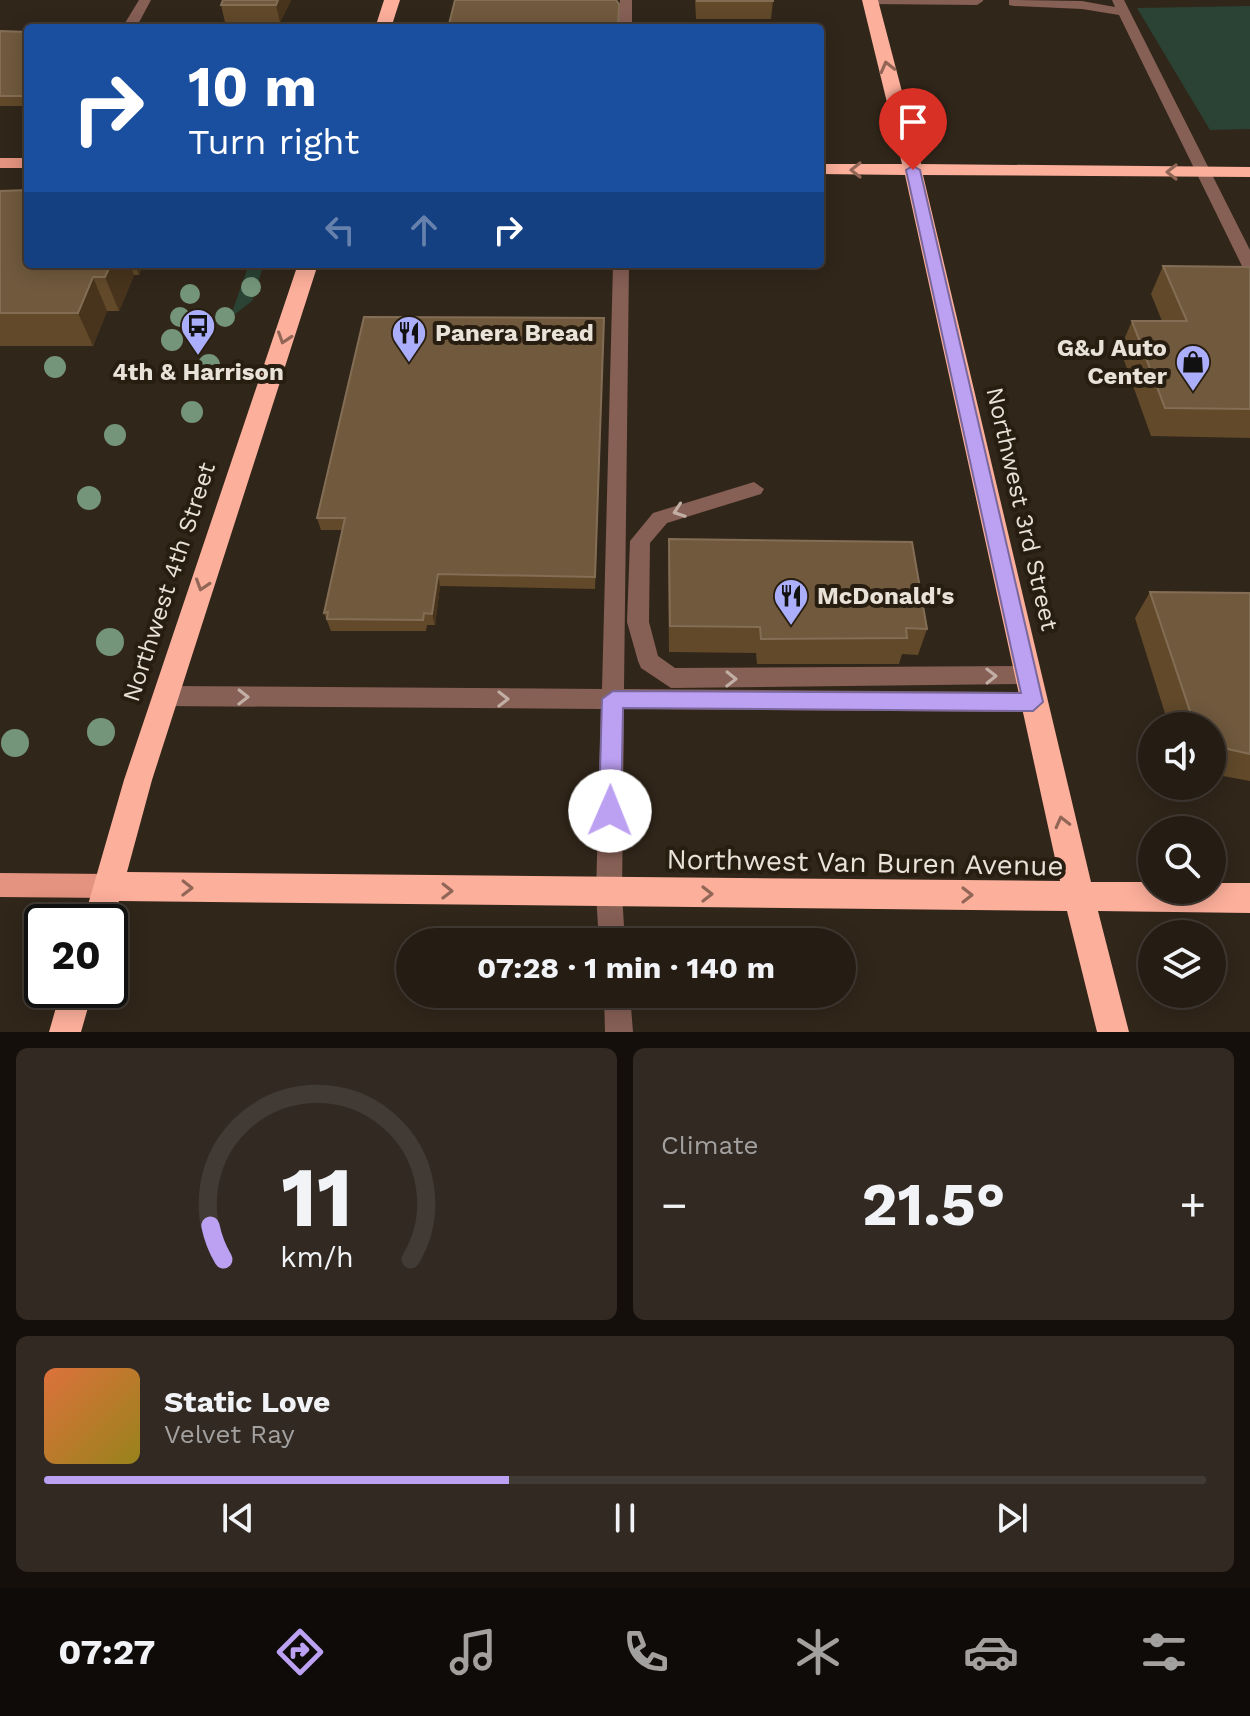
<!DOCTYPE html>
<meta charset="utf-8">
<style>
body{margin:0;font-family:"Work Sans",sans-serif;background:#312922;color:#f1f3f6;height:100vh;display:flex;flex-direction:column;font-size:30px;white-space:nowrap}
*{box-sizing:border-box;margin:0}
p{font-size:26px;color:#a3a1a0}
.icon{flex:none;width:44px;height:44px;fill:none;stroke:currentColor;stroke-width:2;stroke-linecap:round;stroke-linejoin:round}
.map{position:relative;height:1032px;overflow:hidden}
.details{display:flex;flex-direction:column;gap:16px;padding:16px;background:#140f0b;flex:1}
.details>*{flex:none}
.hud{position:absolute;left:24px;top:24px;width:800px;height:244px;border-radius:8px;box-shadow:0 4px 20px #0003,0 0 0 2px #423a34;background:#1a4fa0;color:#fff;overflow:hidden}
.controls{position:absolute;left:1138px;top:712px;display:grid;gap:16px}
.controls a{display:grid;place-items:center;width:88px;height:88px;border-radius:50%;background:#251c14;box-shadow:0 4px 20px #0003,0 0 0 2px #423a34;font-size:40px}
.speed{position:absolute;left:24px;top:904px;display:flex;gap:16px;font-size:40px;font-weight:700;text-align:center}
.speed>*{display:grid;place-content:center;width:104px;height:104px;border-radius:50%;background:#251c14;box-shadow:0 4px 20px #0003,0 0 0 2px #423a34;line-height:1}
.speed .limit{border:4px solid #111;border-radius:12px;background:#fff;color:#111}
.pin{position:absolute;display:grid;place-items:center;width:68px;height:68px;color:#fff;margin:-82px -34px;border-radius:50% 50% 50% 0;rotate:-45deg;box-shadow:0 0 8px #0007}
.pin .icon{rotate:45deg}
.me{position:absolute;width:88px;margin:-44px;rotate:1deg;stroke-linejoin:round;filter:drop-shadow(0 0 6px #0008)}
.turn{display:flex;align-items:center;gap:28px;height:168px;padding:0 32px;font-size:36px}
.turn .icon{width:104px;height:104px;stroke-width:2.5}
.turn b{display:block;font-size:56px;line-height:68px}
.lanes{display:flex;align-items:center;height:76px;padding:0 32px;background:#0003;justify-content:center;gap:40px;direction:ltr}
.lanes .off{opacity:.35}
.big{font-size:60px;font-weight:700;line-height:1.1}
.details .card{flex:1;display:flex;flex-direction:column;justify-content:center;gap:12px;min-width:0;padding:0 28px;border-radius:12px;background:#312922}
.details .dial{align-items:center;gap:0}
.dial svg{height:208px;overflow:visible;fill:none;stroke:#423a34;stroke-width:7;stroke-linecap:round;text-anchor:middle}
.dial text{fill:#f1f3f6;stroke:none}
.song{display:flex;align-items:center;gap:24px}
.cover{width:96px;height:96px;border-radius:12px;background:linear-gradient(135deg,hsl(20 70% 55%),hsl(50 70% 35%))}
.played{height:8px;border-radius:4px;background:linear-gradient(90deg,#bca0f2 40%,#423a34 40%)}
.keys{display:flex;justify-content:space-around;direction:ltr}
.heat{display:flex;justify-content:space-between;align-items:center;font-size:44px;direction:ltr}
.details .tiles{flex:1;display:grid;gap:16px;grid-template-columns:1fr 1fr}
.card:last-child{grid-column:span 2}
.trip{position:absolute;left:396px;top:928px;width:460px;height:80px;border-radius:40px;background:#251c14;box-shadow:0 4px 20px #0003,0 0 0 2px #423a34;font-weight:700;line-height:80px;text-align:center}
.menu{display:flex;height:128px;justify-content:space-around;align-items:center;background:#0f0b08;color:#a3a1a0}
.menu .icon{width:56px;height:56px}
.menu .current{color:#bca0f2}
.menu b{font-size:36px;color:#f1f3f6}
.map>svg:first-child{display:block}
</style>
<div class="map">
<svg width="1250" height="1032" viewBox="0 0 1250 1032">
<rect width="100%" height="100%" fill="#31261a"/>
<g fill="#2a4334">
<path d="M1250,6v123l-40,1 -73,-122z"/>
<path d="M249,264h15l-12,37 -22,17z"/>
</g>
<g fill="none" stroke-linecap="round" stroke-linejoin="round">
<g fill="#865f55" fill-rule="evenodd">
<path d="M139,0h12l-15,28h-14z"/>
<path d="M620,0h12v28h-14z"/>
<path d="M865,0h118v1l-6,4 -106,-1z"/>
<path d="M1009,0l73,1 33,6 -3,-7h12l126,250v21l-8,-5 -123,-251 -37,-6 -68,-3 -5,-1z"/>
<path d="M613,264h16l-5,425 409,3 8,3 3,7 -3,7 -8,3 -409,-3 -2,185 3,48h-26l-3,-48 5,-185 -436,-3 -8,-3 -3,-7 3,-7 8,-3 437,3z"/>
<path d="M754,482l10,7 -3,5 -94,29 -17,20 -1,79 9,34 17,12 352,-2 8,2 3,7 -3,7 -8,2 -356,4 -30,-20 -3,-7 -11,-39 3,-81 23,-28z"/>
<path d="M604,994h26l3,38h-28z"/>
</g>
<g fill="#e3937f" fill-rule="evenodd">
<rect x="0" y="158" width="28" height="10"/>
<path d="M0,873l109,1 9,3 4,9 -4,9 -9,3 -109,-1z"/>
</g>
<g fill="#fcaf9b" fill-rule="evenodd">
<path d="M384,0h16l-9,28h-16z"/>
<path d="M862,0h16l43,164 329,3v10l-327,-2 168,707h61v8h60v-7h38v30l-152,-2 31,121h-32l-30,-121 -948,-10 -9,29v-8h-27l41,-142 174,-516h20l-166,516 -25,92 933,9 -155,-706 -85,-1v-10h82z"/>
<path d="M61,990h32l-12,42h-32z"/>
</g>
</g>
<g fill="#749579">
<circle cx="251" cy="287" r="10"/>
<circle cx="190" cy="294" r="10"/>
<circle cx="180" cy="317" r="10"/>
<circle cx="225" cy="317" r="10"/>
<circle cx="172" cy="340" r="11"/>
<circle cx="209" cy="365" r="11"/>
<circle cx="55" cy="367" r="11"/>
<circle cx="192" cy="412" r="11"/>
<circle cx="115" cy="435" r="11"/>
<circle cx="89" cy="498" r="12"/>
<circle cx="110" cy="642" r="14"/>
<circle cx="101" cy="732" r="14"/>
<circle cx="15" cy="743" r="14"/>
</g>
<g fill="#61492a">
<path d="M223,0h68l-11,22h-55l-4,-17z"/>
<path d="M695,0h78l-2,19h-75z"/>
<path d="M0,31l28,1v74h-28z"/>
<path d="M820,85l5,25 -1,10h-4z"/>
<path d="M0,191l28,73h115l-4,11h-5l-15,36h-12l-14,35h-93z"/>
<path d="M1163,266l87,1v171l-99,-2 -31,-87 12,-28h30l-11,-27z"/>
<path d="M604,330l-9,259 -155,-3 -5,39h-8l-1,6h-95l-7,-18 19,-83h-22l-4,-12z"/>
<path d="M669,539l258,90 -9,26 -16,-1 -3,10h-142l-1,-11 -87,-1 -1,-85z"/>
<path d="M1150,592l100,1v188l-38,-7v-48h-43l-34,-108z"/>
</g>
<g fill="#48341c">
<path d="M278,0h13l-11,22 -4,-17z"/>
<path d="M111,264h19l4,11 -15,36 -14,-34z"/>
<path d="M135,264h8l-4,11z"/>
<path d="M93,277l14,34 -14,35 -15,-33z"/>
<path d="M604,318v12l-9,259v-12z"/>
<path d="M438,574l2,12 -5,39 -3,-11z"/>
</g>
<g fill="#70593d" stroke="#836e55" stroke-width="2">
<path d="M223,0h55l-2,5h-55z"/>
<path d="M455,0h161l3,4 -1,24h-170z"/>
<rect x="697" y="0" width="76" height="1"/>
<path d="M0,31l28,1v64h-28z"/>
<path d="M820,85l5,25h-5z"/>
<path d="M28,190v74h83l-6,13h-12l-15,36h-78v-122z"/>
<path d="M1163,266l87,1v142l-85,-1 -33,-87h55z"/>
<path d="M364,317l240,1 -9,259 -157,-3 -6,40 -8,-1 -1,7 -96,-1 1,-7 -4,1 21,-95h-28z"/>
<path d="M669,539l243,3 15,87 -21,-1 1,10 -146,1 -1,-12 -90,-1z"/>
<path d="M1150,592l100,1v161l-22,-5 -16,-11v-12h-14l-6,-9z"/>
</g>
<defs><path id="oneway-chevron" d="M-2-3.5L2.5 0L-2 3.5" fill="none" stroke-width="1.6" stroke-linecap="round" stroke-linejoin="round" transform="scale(2)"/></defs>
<g stroke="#926656">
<use href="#oneway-chevron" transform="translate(887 67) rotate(-104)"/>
<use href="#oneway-chevron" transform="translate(856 170) rotate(-180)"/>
<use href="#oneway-chevron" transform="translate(1172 172) rotate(-180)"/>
<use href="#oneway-chevron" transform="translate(284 338) rotate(108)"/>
<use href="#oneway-chevron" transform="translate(202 585) rotate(108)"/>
<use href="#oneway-chevron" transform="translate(1062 822) rotate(-104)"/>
<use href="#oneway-chevron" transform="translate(187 888) rotate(1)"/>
<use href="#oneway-chevron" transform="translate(447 891) rotate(1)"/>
<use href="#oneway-chevron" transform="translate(707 894)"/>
<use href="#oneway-chevron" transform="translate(967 895)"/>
</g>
<g stroke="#c1aea4">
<use href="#oneway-chevron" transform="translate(679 511) rotate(161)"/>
<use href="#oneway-chevron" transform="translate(991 676) rotate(-1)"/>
<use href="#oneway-chevron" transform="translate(731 679) rotate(1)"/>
<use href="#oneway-chevron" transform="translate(243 697) rotate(1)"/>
<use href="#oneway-chevron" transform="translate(503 699)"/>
</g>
<path fill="#bca0f2" stroke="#7a689d" stroke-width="2" d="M913,166l7,4 123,532 -10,9 -410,-3 -2,103 -3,7 -8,3 -8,-3 -3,-7 3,-112 11,-8 408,2 -115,-523z"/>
<defs>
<symbol id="bus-pin" viewBox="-11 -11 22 30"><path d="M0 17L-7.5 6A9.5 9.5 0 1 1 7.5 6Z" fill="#abaffb" stroke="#271d10"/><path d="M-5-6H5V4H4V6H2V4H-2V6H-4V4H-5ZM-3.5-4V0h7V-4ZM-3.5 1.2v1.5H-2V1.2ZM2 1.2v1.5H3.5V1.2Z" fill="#111"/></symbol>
<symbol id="restaurant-pin" viewBox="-11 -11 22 30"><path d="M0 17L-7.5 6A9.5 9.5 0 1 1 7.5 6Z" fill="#abaffb" stroke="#271d10"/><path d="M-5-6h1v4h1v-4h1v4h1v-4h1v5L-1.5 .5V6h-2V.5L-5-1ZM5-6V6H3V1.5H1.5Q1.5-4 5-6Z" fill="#111"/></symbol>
<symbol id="shop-pin" viewBox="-11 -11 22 30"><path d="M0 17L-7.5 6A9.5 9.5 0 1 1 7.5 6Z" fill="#abaffb" stroke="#271d10"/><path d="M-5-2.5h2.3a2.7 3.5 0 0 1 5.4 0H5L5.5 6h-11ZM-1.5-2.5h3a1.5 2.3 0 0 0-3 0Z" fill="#111"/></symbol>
</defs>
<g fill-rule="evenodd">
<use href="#bus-pin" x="178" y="306" width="40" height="54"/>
<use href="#restaurant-pin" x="389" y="313" width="40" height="54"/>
<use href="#shop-pin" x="1173" y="342" width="40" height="54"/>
<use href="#restaurant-pin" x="771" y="576" width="40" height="54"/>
</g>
<g text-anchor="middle" stroke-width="8" stroke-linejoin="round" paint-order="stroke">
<g font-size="24" font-weight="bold" fill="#e9e2d9" stroke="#271d10" text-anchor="start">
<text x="435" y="341">Panera Bread</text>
<text x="1167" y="356" text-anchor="end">G&amp;J Auto<tspan x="1167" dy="28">Center</tspan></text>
<text x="198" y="380" text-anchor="middle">4th &amp; Harrison</text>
<text x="817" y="604">McDonald's</text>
</g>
<g font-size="24" fill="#e9e2d9" stroke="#271d10">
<text transform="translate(1022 509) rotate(77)" y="8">Northwest 3rd Street</text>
<text transform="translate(169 582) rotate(-72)" y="8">Northwest 4th Street</text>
</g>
<g font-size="28" fill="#e9e2d9" stroke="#271d10">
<text transform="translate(865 862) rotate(1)" y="10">Northwest Van Buren Avenue</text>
</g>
</g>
</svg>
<div class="controls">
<a><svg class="icon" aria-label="sound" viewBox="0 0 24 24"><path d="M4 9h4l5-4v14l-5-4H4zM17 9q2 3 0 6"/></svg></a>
<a><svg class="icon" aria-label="search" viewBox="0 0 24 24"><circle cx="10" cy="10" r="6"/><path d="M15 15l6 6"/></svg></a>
<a><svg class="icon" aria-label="layers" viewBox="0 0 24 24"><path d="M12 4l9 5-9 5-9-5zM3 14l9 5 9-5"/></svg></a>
</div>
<div class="speed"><div class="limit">20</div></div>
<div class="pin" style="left:913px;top:170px;background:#d93025"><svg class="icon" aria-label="arrive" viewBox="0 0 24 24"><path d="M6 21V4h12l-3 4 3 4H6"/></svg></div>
<svg class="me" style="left:610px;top:811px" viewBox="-20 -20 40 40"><circle r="19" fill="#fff"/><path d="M0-13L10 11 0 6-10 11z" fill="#bca0f2"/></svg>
<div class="trip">07:28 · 1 min · 140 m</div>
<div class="hud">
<div class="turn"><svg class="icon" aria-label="right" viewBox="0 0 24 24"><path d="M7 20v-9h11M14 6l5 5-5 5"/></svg><div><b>10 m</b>Turn right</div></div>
<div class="lanes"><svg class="icon off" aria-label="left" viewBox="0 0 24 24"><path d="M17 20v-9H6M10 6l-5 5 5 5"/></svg><svg class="icon off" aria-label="ahead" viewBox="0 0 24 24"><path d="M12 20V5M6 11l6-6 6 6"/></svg><svg class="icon" aria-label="right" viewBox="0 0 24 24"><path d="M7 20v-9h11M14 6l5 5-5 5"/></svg></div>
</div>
</div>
<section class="details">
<div class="tiles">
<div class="card dial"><svg viewBox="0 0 100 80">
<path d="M14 69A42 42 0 1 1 86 69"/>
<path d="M14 69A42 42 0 0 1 9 56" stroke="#bca0f2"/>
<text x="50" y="56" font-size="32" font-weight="700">11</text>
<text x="50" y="72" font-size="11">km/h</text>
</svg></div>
<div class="card"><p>Climate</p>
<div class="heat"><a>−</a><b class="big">21.5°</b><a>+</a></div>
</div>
<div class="card">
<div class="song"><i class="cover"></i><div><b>Static Love</b><p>Velvet Ray</p></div></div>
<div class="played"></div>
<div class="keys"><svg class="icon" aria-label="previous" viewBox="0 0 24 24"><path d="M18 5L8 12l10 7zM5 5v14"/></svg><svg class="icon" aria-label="pause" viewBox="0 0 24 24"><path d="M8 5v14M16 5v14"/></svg><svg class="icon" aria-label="next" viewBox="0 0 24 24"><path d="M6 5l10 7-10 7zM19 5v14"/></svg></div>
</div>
</div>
</section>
<nav class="menu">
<b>07:27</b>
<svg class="icon current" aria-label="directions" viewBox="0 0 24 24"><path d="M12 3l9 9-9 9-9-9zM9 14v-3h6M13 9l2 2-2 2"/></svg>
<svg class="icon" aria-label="music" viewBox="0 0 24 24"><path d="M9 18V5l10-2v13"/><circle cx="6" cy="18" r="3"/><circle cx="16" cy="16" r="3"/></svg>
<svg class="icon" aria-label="phone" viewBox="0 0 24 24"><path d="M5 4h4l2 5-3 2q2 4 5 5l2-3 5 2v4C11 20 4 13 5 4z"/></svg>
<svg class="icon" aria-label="climate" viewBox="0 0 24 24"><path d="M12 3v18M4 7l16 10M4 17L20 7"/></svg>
<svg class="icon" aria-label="car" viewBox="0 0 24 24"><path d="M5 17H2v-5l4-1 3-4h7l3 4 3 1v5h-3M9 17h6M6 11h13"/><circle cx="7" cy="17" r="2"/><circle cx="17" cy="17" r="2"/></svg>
<svg class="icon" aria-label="filters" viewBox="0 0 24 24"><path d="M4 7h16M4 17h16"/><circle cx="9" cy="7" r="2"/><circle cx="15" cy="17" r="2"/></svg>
</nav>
